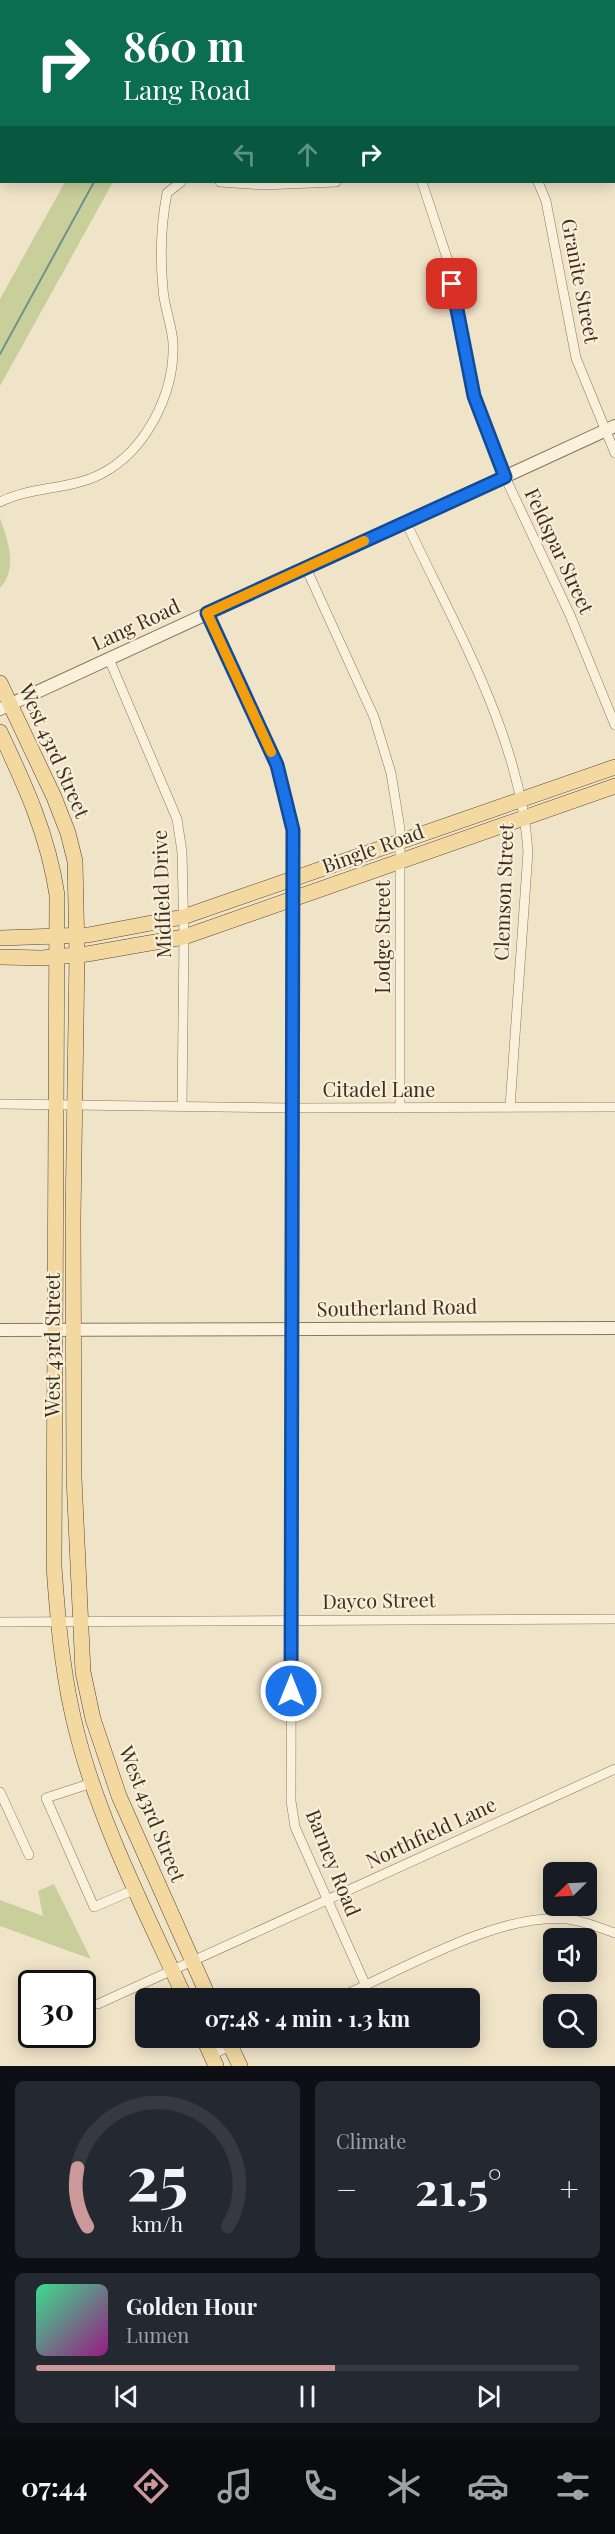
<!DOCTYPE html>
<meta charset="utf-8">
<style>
body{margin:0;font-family:"Playfair Display",serif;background:#242831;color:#f1f3f6;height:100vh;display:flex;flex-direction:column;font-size:22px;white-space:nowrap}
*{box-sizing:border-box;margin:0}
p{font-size:20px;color:#9ea1a6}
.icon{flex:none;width:33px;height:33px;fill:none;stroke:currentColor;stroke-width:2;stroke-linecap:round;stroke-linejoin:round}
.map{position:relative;height:2066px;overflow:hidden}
.panel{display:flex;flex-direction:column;gap:15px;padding:15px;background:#0d0f14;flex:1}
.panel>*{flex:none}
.banner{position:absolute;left:0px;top:0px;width:615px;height:183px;box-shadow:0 3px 15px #0003;background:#0b6e4f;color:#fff;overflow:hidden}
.needle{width:39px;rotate:246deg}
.fabs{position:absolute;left:543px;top:1862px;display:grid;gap:12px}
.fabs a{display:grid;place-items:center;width:54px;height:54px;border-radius:9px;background:#171b24;box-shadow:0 3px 15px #0003;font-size:30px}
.speed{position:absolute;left:18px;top:1970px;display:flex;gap:12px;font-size:30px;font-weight:700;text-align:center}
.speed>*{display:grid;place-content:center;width:78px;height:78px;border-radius:50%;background:#171b24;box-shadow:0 3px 15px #0003;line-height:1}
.speed .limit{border:3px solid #111;border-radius:9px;background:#fff;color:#111}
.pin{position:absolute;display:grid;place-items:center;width:51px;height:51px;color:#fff;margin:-26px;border-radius:12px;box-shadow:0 3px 9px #0006}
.me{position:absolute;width:66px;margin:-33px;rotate:0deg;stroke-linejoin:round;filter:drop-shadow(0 0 4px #0008)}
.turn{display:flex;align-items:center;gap:21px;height:126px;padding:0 24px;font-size:27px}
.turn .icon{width:78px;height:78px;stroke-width:2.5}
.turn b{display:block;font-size:42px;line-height:51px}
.lanes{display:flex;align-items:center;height:57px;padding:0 24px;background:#0003;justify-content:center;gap:30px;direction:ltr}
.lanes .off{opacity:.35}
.big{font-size:45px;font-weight:700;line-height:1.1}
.panel .card{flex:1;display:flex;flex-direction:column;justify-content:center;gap:9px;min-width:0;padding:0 21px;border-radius:9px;background:#242831}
.panel .dial{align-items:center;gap:0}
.dial svg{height:156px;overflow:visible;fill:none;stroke:#363941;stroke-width:7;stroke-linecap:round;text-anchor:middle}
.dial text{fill:#f1f3f6;stroke:none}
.song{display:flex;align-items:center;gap:18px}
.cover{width:72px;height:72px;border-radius:9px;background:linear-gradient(135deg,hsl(150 70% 55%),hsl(310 70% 35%))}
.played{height:6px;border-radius:3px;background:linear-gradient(90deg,#cc999b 55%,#363941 55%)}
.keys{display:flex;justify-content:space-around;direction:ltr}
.heat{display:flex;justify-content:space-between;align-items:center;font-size:33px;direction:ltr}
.panel .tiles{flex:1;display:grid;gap:15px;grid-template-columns:1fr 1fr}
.card:last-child{grid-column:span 2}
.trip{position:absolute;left:135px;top:1988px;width:345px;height:60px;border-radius:9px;background:#171b24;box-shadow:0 3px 15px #0003;font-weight:700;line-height:60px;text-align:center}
.menu{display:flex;height:96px;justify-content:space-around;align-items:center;background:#090b0e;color:#9ea1a6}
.menu .icon{width:42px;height:42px}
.menu .current{color:#cc999b}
.menu b{font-size:27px;color:#f1f3f6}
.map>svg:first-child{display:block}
</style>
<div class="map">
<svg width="615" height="2066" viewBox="0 0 615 2066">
<rect width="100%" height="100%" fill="#f0e4c8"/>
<g fill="#c9cf9b">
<path d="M65,182h48l-113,204v-87z"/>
<path d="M0,518c8,22 18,51 0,70z"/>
<path d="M54,1884l37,75 -91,-33v-26l43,16 -5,-25z"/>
</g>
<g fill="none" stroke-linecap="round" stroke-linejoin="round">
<g stroke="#6f938a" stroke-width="2">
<path d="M20,0l1,2"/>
<path d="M0,354l94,-172"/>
</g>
<defs>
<g id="minor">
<path d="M98,0v2"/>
<path d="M219,0l1,2"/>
<path d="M338,0v2"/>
<path d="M460,0v2"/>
<path d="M580,0v2"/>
<path d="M443,2l3,-2"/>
<path d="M614,73l1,3"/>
<path d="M220,182l43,3 73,-3"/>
<path d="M422,182l27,82 25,132 31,81 65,138 45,110"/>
<path d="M538,182l8,19 30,157 39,95"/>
<path d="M0,502c32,-16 70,-12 101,-28 45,-23 74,-81 72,-131 -1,-18 -9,-36 -10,-54 -3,-31 -2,-65 4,-96l14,-11"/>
<path d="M406,522c48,103 115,215 122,330l-18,255"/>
<path d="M306,568l68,149 17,56 9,56v279"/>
<path d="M207,613l70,152 16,64 -2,972 4,26 71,159"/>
<path d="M109,659l68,160 5,33 2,85 -2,168"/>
<path d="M0,1104l292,4 323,-1"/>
<path d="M0,1622l615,-3"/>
<path d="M92,1783l-46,15 48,109 42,-18"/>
<path d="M0,1792l29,63"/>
<path d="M338,1998c62,-27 162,-86 228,-79 16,1 34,9 49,14"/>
<path d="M98,2004l517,-235"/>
<path d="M211,2055l39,-18"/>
</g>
<g id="tertiary">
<path d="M0,709l615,-283"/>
<path d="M0,1330l615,-2"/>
</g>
<g id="primary">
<path d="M0,683l54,114 14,36 7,28 2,94 -4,263 1,260 9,194 10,47 26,77 90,202"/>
<path d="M0,732c26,55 48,103 57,163l-3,671c4,58 9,115 24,171 23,88 69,178 107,261"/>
<path d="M0,938l88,-3 95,-18 432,-150"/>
<path d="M0,957l42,1 45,-4 97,-17 431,-151"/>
<path d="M203,2037l13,29"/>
<path d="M226,2037l14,29"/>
</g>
</defs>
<use href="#minor" stroke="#8d765c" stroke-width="10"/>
<use href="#tertiary" stroke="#8d765c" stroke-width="14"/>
<use href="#primary" stroke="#5b4430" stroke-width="16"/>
<use href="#minor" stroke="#faf1dc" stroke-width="9"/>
<use href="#tertiary" stroke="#faf1dc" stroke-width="12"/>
<use href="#primary" stroke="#f3d9a0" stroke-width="15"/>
</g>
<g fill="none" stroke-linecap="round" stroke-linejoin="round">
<defs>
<path id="route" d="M291,1691l2,-861 -16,-65 -70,-152 298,-136 -31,-81 -22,-112"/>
</defs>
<use href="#route" stroke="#114b97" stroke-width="15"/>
<use href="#route" stroke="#1a73e8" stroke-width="10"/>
<path stroke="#f59e0b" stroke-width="10" d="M271,752l-64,-139 157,-72"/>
</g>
<g text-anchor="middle" stroke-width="4.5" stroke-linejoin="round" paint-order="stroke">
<g font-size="20" fill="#3d2e20" stroke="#f7eed8">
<text transform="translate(580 281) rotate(79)" y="7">Granite Street</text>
<text transform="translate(559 551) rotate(65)" y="7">Feldspar Street</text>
<text transform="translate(136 625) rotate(-25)" y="7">Lang Road</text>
<text transform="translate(54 751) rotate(66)" y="7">West 43rd Street</text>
<text transform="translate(373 849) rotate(-20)" y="7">Bingle Road</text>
<text transform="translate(504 892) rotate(-88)" y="7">Clemson Street</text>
<text transform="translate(162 894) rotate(-92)" y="7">Midfield Drive</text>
<text transform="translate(383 937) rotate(-90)" y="7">Lodge Street</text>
<text x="379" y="1097">Citadel Lane</text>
<text transform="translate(397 1308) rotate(-1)" y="7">Southerland Road</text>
<text transform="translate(53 1345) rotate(-90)" y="7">West 43rd Street</text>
<text transform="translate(379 1601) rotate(-1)" y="7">Dayco Street</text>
<text transform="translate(152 1814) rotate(68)" y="7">West 43rd Street</text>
<text transform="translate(431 1833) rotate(-25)" y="7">Northfield Lane</text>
<text transform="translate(333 1863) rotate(68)" y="7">Barney Road</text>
</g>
</g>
</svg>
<div class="fabs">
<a><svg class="needle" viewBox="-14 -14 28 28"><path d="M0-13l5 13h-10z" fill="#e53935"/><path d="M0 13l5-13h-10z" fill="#9ea1a6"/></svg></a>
<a><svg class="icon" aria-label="sound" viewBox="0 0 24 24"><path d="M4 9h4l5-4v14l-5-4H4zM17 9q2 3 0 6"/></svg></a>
<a><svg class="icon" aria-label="search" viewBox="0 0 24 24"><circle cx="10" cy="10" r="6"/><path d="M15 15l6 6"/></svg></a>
</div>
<div class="speed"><div class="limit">30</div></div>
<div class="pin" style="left:452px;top:284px;background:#d93025"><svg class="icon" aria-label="arrive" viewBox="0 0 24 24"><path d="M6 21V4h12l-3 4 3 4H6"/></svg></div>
<svg class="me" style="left:291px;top:1691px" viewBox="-20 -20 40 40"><circle r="17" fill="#1a73e8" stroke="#fff" stroke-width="3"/><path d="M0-11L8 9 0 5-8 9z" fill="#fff"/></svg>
<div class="trip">07:48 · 4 min · 1.3 km</div>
<div class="banner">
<div class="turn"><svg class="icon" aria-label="right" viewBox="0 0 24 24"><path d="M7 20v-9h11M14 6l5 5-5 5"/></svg><div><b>860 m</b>Lang Road</div></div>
<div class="lanes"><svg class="icon off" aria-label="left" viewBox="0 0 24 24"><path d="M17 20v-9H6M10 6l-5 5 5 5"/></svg><svg class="icon off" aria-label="ahead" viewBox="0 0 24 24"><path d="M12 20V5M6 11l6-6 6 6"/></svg><svg class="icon" aria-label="right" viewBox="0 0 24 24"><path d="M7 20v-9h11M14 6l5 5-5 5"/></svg></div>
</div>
</div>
<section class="panel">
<div class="tiles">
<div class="card dial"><svg viewBox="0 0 100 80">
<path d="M14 69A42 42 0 1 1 86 69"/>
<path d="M14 69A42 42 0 0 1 9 39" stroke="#cc999b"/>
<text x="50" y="56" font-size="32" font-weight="700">25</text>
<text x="50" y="72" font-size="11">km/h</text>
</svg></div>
<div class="card"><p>Climate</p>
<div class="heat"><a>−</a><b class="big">21.5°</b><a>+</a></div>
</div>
<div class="card">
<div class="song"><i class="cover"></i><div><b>Golden Hour</b><p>Lumen</p></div></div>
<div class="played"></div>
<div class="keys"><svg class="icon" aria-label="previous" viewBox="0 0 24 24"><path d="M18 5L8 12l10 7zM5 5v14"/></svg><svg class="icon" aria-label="pause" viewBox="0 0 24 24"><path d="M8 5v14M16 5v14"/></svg><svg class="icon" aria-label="next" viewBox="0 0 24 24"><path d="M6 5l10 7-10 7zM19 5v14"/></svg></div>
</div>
</div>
</section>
<nav class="menu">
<b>07:44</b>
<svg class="icon current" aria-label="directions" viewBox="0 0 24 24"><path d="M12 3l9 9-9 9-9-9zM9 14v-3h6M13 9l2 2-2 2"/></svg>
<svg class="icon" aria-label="music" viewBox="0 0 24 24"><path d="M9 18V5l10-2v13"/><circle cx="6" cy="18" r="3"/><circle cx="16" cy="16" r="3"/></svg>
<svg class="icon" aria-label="phone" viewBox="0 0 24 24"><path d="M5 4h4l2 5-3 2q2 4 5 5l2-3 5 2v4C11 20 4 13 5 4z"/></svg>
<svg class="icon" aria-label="climate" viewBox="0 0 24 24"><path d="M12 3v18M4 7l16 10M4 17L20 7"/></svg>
<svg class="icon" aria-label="car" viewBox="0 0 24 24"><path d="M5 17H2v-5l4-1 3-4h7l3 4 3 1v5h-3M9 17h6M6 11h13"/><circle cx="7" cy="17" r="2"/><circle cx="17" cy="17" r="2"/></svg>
<svg class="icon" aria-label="filters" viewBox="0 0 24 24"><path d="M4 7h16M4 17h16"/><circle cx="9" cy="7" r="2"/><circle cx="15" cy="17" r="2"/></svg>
</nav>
